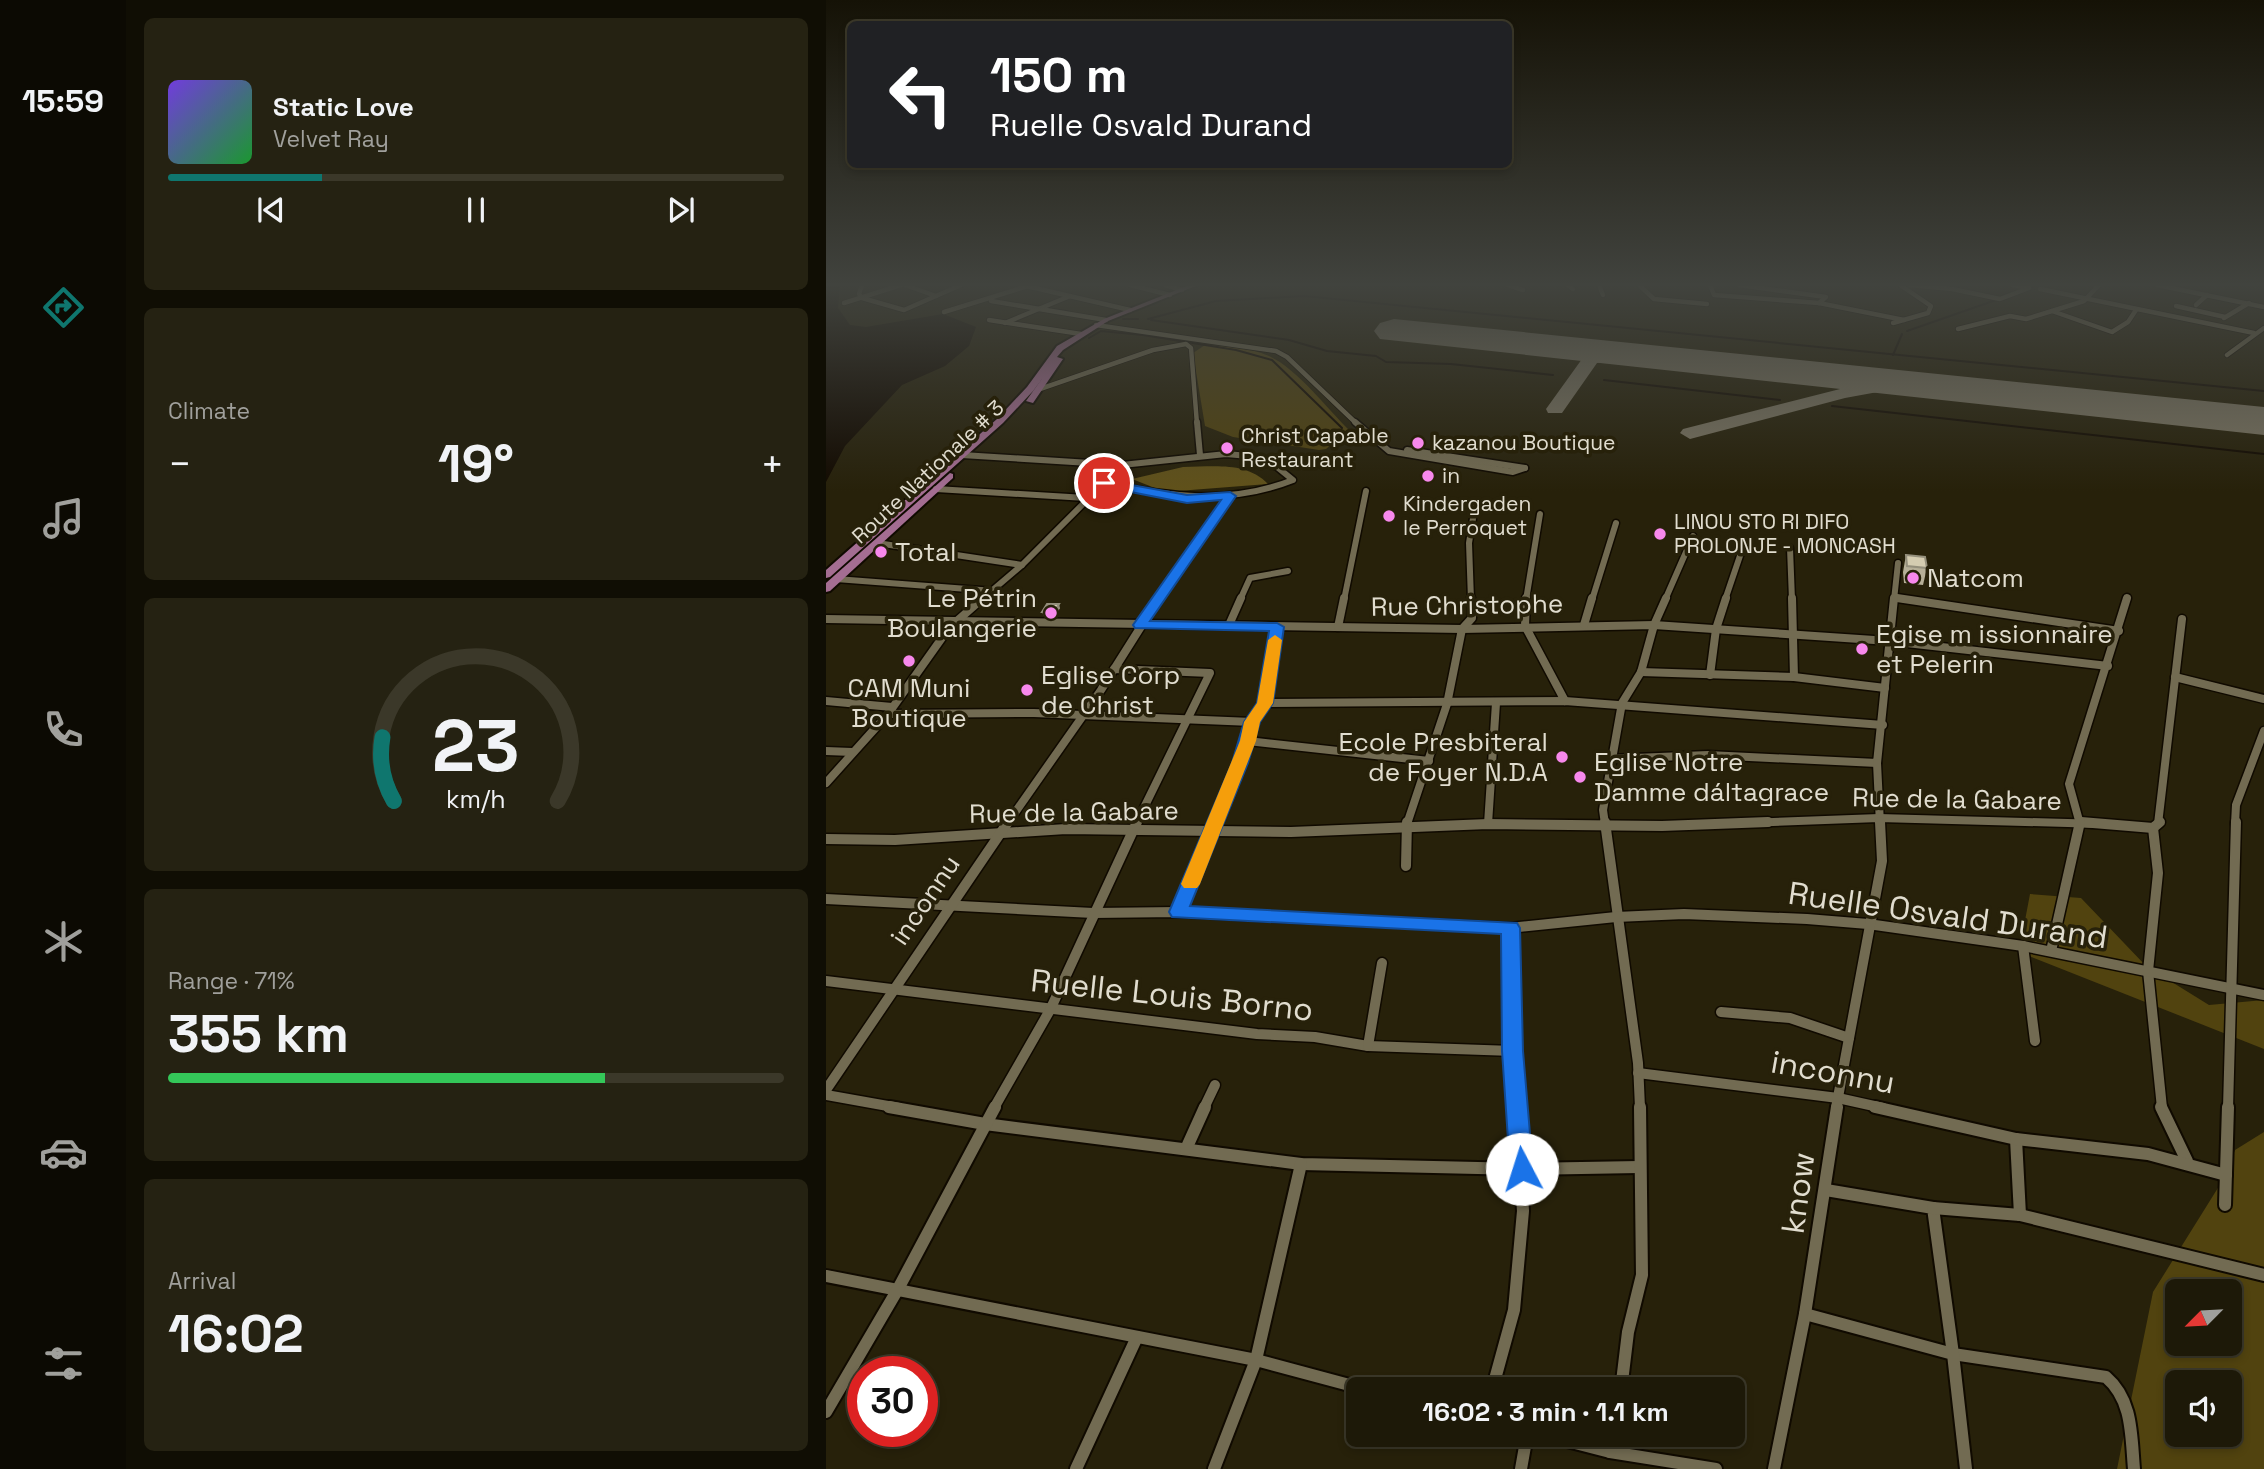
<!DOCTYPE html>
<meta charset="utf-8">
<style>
body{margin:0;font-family:"Space Grotesk",sans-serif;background:#252212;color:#f1f3f6;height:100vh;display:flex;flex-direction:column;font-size:26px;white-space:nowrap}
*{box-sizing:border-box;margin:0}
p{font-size:23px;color:#a0a09c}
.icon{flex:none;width:38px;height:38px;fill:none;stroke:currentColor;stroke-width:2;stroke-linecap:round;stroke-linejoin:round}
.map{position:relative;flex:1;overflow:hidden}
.details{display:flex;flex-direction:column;gap:18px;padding:18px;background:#100e04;width:700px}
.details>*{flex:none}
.guide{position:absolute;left:21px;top:21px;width:665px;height:147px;border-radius:10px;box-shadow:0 4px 10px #0003,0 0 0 2px #3b3829;background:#202124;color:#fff;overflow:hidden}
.needle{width:46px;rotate:246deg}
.controls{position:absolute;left:1339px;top:1279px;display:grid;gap:14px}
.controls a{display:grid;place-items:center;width:77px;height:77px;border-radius:10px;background:#1d1908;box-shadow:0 4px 10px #0003,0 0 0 2px #3b3829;font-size:35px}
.speed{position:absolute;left:21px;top:1356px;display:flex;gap:14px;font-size:35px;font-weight:700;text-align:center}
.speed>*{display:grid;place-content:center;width:91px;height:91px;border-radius:50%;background:#1d1908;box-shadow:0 4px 10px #0003,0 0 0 2px #3b3829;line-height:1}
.speed .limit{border:10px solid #d22;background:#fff;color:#111}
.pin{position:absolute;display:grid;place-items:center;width:60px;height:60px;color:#fff;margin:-30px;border:4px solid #fff;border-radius:50%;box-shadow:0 2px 7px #0007}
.me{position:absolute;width:77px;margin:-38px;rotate:355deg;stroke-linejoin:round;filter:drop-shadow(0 0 5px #0008)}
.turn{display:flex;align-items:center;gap:24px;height:147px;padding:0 28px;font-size:32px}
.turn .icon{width:91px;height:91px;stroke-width:2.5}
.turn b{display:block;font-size:49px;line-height:60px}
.big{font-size:52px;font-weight:700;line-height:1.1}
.details .card{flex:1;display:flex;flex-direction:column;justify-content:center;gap:10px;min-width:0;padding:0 24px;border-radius:10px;background:#252212}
.details .dial{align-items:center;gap:0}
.dial svg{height:182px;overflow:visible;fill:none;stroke:#3b3829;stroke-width:7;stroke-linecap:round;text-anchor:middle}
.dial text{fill:#f1f3f6;stroke:none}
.song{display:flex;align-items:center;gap:21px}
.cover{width:84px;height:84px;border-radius:10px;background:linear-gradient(135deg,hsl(260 70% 55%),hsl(130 70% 35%))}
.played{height:7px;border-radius:4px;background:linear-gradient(90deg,#0f766e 25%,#3b3829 25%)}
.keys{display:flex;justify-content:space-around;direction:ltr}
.heat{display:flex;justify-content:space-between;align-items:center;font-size:38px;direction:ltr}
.charge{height:10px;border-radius:5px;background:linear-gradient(90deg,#34c759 71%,#3b3829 0)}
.trip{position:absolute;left:520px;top:1377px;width:399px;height:70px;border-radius:10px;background:#1d1908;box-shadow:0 4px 10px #0003,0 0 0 2px #3b3829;font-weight:700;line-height:70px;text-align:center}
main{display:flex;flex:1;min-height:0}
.menu{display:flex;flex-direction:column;width:126px;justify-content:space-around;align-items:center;background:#0c0a03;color:#a0a09c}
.menu .icon{width:49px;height:49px}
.menu .current{color:#0f766e}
.menu b{font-size:32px;color:#f1f3f6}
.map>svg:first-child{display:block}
</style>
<main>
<nav class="menu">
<b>15:59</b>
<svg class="icon current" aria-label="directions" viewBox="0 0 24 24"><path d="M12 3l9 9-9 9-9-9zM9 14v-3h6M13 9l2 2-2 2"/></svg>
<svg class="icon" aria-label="music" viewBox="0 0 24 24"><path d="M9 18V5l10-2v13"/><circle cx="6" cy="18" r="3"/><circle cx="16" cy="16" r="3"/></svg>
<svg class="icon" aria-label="phone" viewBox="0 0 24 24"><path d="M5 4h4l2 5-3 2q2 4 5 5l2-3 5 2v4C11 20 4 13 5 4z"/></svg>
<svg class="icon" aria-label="climate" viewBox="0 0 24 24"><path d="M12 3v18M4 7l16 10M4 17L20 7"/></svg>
<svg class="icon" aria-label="car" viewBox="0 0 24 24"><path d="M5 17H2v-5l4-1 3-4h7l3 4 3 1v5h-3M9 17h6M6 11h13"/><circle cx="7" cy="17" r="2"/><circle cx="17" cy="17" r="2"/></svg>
<svg class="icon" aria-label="filters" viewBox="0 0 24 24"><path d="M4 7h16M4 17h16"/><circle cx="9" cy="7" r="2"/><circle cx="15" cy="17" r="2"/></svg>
</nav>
<section class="details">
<div class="card">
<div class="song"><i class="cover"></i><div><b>Static Love</b><p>Velvet Ray</p></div></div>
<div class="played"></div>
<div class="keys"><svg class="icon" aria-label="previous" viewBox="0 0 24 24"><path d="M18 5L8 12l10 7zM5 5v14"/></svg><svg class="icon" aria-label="pause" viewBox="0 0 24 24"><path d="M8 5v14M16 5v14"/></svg><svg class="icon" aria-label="next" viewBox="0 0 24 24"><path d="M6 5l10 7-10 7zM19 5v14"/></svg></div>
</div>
<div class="card"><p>Climate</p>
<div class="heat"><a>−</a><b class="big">19°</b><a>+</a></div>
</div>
<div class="card dial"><svg viewBox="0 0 100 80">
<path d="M14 69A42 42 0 1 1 86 69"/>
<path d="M14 69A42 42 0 0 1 9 41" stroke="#0f766e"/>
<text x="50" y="56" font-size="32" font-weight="700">23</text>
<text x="50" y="72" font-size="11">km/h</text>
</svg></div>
<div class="card"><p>Range · 71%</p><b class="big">355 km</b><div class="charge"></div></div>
<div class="card"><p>Arrival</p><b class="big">16:02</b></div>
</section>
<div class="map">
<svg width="1438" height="1469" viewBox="0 0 1438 1469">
<rect width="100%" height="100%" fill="#27210a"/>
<g fill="#51430f" fill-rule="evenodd">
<path d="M379,345c20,2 44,2 64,11 27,12 58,52 80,74l-23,19 -7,1 -86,-13 -28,-11 -12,-73z"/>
<path d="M1204,894l51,4 65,68 63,39 55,-5v49l-245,-97z"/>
<path d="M1438,1132v337h-147l36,-177 73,-117 9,-25zM1351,1292h53v52h-53zM1351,1382h53v53h-53z"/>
</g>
<path fill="#60511a" d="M357,467c30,0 63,-6 85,17l-103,8 -33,-13z"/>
<path fill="#120a00" d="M0,285h14l-2,23 12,17 16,2 77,-13 33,13 -7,19 -24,20 -43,19 -57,61 -19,36z"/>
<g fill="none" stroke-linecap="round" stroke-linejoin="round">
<g stroke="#120a00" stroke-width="2">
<path d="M1203,288l9,-3"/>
<path d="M182,302l59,9"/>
<path d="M297,319h15"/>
<path d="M322,319l68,-18 88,-5 960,95"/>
<path d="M325,320l138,20 38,11 49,5 10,6 65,2 102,11"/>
<path d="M1081,331l89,-31"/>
<path d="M263,338l12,-7 42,4 93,15 36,10 70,68"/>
<path d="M1067,355l9,-21"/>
<path d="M778,380l176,20"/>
<path d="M1006,406l432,48"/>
</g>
<g fill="#787260" fill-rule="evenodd">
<path d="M751,345l19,8 19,-4 8,5 -2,4 -24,5 -35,50h-14l-2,-4 36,-50 -13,-9z"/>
<path d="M1073,378l9,5 -3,4 -60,11 -155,41 -10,-6 3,-4 161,-41z"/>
</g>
<path fill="#787260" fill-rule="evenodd" d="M568,319l870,88v28l-884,-96 -6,-8 6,-8z"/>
<defs>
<g id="street-far4">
<path d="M36,285l-3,9 3,4 42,12 57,-25"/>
<path d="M79,285l31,11"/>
<path d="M196,285l108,25"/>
<path d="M304,285l40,10"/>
<path d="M339,285l17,5"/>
<path d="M682,285l15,5"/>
<path d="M742,285l5,4"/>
<path d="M773,285l4,10"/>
<path d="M813,285l15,14 53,5"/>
<path d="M884,285l4,10 105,8 85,17"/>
<path d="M913,285l87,12 -7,6"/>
<path d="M1083,285l43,4 48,10 29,-11 -17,-3"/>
<path d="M1331,285l107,22"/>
<path d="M1214,289l214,44"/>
<path d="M165,301l115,19"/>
<path d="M18,303l57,-18"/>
<path d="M1370,305l11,-10"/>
<path d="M1350,306l49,11"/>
<path d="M1226,311l60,21 16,-10 8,-12"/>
<path d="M118,312l84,-26"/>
<path d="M1398,318l25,-15"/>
<path d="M163,320l92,14"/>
<path d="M179,323l65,-27"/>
<path d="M1067,323l35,-10 3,-7 -31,-21"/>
<path d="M270,325l180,26 11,6 70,67"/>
<path d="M1132,329l52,-13 16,3 26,-8 32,-10 15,-16"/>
<path d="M1401,355l37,-27"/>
<path d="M214,389l113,-39 33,-6 5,4 6,76"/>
</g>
<g id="street-far3">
<path d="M371,422l3,33"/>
<path d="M529,422l34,29 124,21 12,-4"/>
<path d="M581,450l118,18"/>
<path d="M136,455l160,10 104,-11 23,2 28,11 16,13c-63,25 -124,17 -189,3"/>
<path d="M110,489l150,9"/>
<path d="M51,543l145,22"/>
<path d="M964,548l2,52"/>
<path d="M10,579l158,12"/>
<path d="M1068,598l15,2"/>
<path d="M155,600l41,-35 100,-100"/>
<path d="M331,600l73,-104"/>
<path d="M414,600l10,-22 38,-7"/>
<path d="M518,600l22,-109"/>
<path d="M645,600l-2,-57 6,-37"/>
<path d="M700,600l14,-86"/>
<path d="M766,600l24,-77"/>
<path d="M839,600l28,-64"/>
<path d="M899,600l19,-56"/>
<path d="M1068,600l4,-37"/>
</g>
<g id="street-far2">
<path d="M700,598l-1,28 40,75"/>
<path d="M966,598l2,79"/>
<path d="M1071,598l222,33"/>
<path d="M0,619l636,10 192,-4 235,16 219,25"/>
<path d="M403,625l12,-27"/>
<path d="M758,625l8,-27"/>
<path d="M512,627l6,-29"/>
<path d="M288,669l96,4 -74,151"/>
<path d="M815,672l153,5 91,11"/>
<path d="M884,675l6,-46 10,-31"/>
<path d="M1349,677l89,22"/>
<path d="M0,701l66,6"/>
<path d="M439,703l300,-2 318,24"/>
<path d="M62,714l146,-1 218,9"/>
<path d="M422,741l181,20"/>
<path d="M0,751l26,1"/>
<path d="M784,759l98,-4 169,8 17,-165"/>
<path d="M1051,763l3,61"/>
<path d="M0,783l62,-69 61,-86 34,-30"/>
<path d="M181,824l94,-134 58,-92"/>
<path d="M388,824l34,-83 4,-19 13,-19 12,-76"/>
<path d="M581,824l40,-120 15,-75 10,-11 -1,-20"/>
<path d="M662,824l8,-121"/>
<path d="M779,824l-2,-14 19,-107 19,-31 13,-47 12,-27"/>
<path d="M894,824l159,-6 224,6"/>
<path d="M1254,824l-11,-40 58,-186"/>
<path d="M1332,824l24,-205"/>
<path d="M1409,824l1,-19 28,-74"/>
</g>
<g id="street-far1">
<path d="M779,822l33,241 2,45"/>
<path d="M1255,822l72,6 7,-6"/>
<path d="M1327,828l5,45 -10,98 14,137"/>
<path d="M0,839l69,1 171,-11 225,3 197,-8 174,2 106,-4"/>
<path d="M580,866l1,-44"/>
<path d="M0,899l267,14 85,-1 332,16 106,-11 68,-3 123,5 61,5 155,22 241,49"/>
<path d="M352,912l37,-90"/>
<path d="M684,928l7,180"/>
<path d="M1197,946l12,95"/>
<path d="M1225,951l29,-129"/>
<path d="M0,981l431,53 58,3 53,9 145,5"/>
<path d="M895,1012l69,6 59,20"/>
<path d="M542,1046l14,-83"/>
<path d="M812,1073l200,25 45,10"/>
<path d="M0,1090l182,-268"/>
<path d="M0,1095l73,13"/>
<path d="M168,1108l56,-98 87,-188"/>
<path d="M378,1108l11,-23"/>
<path d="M1010,1108l46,-247 -2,-39"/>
<path d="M1402,1108l8,-286"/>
</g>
<g id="street">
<path d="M63,1107l96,17 316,40 221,5 117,-2"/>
<path d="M1049,1107l141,32 4,76"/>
<path d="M1335,1107l26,54"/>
<path d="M1190,1139l132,15 78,21"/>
<path d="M360,1149l19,-42"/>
<path d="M1000,1190l107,18 20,146 153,23c27,23 25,59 28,92"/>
<path d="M1399,1205l3,-98"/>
<path d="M1107,1208l87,7 244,60"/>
<path d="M0,1276l430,84 112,30"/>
<path d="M979,1314l148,40 13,115"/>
<path d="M666,1390l22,-80 9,-99 -7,-104"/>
<path d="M795,1390l7,-58 14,-57 -2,-168"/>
<path d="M0,1412l72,-123 97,-182"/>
<path d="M718,1435l66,17 106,17"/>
<path d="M784,1452l3,-17"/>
<path d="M250,1469l61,-132"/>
<path d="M388,1469l42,-109 45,-196"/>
<path d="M695,1469l6,-34"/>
<path d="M948,1469l31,-155 32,-207"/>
</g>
<g id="primary">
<path d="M363,285h9l-90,36 -45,29 -6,7 6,2 -30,44 -7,-2 18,-25 -11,15 -30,32 -173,154 -4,1v-8l171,-151 30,-32 30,-41 47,-27z"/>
<path d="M124,473l3,1v4l-123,113 -4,1v-9z"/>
</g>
</defs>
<use href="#street-far4" stroke="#100a00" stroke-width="6"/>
<use href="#street-far3" stroke="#100a00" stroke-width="9"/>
<use href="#street-far2" stroke="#100a00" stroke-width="11"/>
<use href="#street-far1" stroke="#100a00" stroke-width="13"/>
<use href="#street" stroke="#100a00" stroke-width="16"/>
<use href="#primary" stroke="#100a00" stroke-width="4"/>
<use href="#street-far4" stroke="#726b52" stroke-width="4.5"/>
<use href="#street-far3" stroke="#726b52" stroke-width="6"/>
<use href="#street-far2" stroke="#726b52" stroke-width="8"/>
<use href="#street-far1" stroke="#726b52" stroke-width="10"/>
<use href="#street" stroke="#726b52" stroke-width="12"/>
<use href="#primary" fill="#a46d92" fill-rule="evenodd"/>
</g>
<g fill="#b6af98">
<path d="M1080,555l21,13 -4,17 -19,-2 -1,-11z"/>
<path d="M234,608l-5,8h-11l-2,-4z"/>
</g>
<path fill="#948f7c" d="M233,604l1,4 -5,8 -1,-4z"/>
<g fill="#d4ccb1" stroke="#948f7c" stroke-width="2">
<path d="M1080,555l19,2 2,11 -20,-2z"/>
<path d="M221,604h12l-5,8h-12z"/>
</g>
<linearGradient id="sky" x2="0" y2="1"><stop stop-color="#151206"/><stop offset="0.58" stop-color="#41433e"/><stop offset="1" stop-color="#41433e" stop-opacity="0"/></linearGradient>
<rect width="1438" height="491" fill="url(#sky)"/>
<path fill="#1a73e8" stroke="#114b97" stroke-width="2" d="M278,480l83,15 43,-3 6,4 -86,125 127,2 7,4 -11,76 -13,19 -12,41 -58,143 327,17 3,5 3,123 10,118 -3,8 -8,3 -9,-3 -3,-8 -8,-118 -1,-117 -329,-17 -3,-5 63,-149 12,-41 13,-19 12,-72 -134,-3 -2,-3 88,-125 -34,3 -87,-17 -2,-3z"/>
<path fill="#f59e0b" d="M449,635l7,5 -9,63 -13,19 -4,19 -56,143 -3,4h-13l-3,-4 59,-143 4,-19 13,-19 11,-63z"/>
<g fill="#f788ec" stroke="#27210a" stroke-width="2.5">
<circle cx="592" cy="443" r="7"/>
<circle cx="401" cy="448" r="7"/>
<circle cx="602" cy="476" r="7"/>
<circle cx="563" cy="516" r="7"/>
<circle cx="834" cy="534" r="7"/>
<circle cx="55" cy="552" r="7"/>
<circle cx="1087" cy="578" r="7"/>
<circle cx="225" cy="613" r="7"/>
<circle cx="1036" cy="649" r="7"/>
<circle cx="83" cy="661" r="7"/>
<circle cx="201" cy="690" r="7"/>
<circle cx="736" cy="757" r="7"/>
<circle cx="754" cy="777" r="7"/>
</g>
<g text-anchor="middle" stroke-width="7" stroke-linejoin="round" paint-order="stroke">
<g font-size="21" fill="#e1ddcf" stroke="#27210a" text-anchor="start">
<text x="415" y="443">Christ Capable<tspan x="415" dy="24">Restaurant</tspan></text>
<text x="606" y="450">kazanou Boutique</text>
<text x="616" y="483">in</text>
<text x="577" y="511">Kindergaden<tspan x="577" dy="24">le Perroquet</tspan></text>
<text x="848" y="529">LINOU STO RI DIFO<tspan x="848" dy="24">PROLONJE - MONCASH</tspan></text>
</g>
<g font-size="21" fill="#e1ddcf" stroke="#27210a">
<text transform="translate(102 472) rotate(-43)" y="7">Route Nationale # 3</text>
</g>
<g font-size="26" fill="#e1ddcf" stroke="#27210a" text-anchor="start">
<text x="69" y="561">Total</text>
<text x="1101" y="587">Natcom</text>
<text x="211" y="607" text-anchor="end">Le Pétrin<tspan x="211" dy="30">Boulangerie</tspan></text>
<text x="1050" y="643">Egise m issionnaire<tspan x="1050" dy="30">et Pelerin</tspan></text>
<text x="215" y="684">Eglise Corp<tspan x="215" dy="30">de Christ</tspan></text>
<text x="83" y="697" text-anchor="middle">CAM Muni<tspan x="83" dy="30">Boutique</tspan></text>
<text x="722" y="751" text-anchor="end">Ecole Presbiteral<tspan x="722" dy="30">de Foyer N.D.A</tspan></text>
<text x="768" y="771">Eglise Notre<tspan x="768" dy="30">Damme dáltagrace</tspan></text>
</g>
<g font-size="26" fill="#e1ddcf" stroke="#27210a">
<text transform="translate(641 605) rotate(-1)" y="9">Rue Christophe</text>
<text transform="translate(1131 799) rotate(1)" y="9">Rue de la Gabare</text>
<text transform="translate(248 812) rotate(-1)" y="9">Rue de la Gabare</text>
<text transform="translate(99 900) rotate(-56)" y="9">inconnu</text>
</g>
<g font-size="32" fill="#e1ddcf" stroke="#27210a">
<text transform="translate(1122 915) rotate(8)" y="11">Ruelle Osvald Durand</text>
<text transform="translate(346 995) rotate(6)" y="11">Ruelle Louis Borno</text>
<text transform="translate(1007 1072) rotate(10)" y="11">inconnu</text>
<text transform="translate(972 1193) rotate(-82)" y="11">know</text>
</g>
</g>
</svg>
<div class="controls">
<a><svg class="needle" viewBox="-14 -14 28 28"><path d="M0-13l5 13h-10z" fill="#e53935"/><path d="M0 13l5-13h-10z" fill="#a0a09c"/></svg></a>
<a><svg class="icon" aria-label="sound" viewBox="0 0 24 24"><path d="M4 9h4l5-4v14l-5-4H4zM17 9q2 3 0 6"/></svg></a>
</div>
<div class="speed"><div class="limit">30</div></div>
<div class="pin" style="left:278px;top:483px;background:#d93025"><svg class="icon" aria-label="arrive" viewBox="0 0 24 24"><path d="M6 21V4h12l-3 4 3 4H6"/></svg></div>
<svg class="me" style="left:696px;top:1169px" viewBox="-20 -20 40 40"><circle r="19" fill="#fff"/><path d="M0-13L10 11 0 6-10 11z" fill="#1a73e8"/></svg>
<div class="trip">16:02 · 3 min · 1.1 km</div>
<div class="guide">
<div class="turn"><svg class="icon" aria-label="left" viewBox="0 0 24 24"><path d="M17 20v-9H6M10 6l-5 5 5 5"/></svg><div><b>150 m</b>Ruelle Osvald Durand</div></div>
</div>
</div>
</main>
